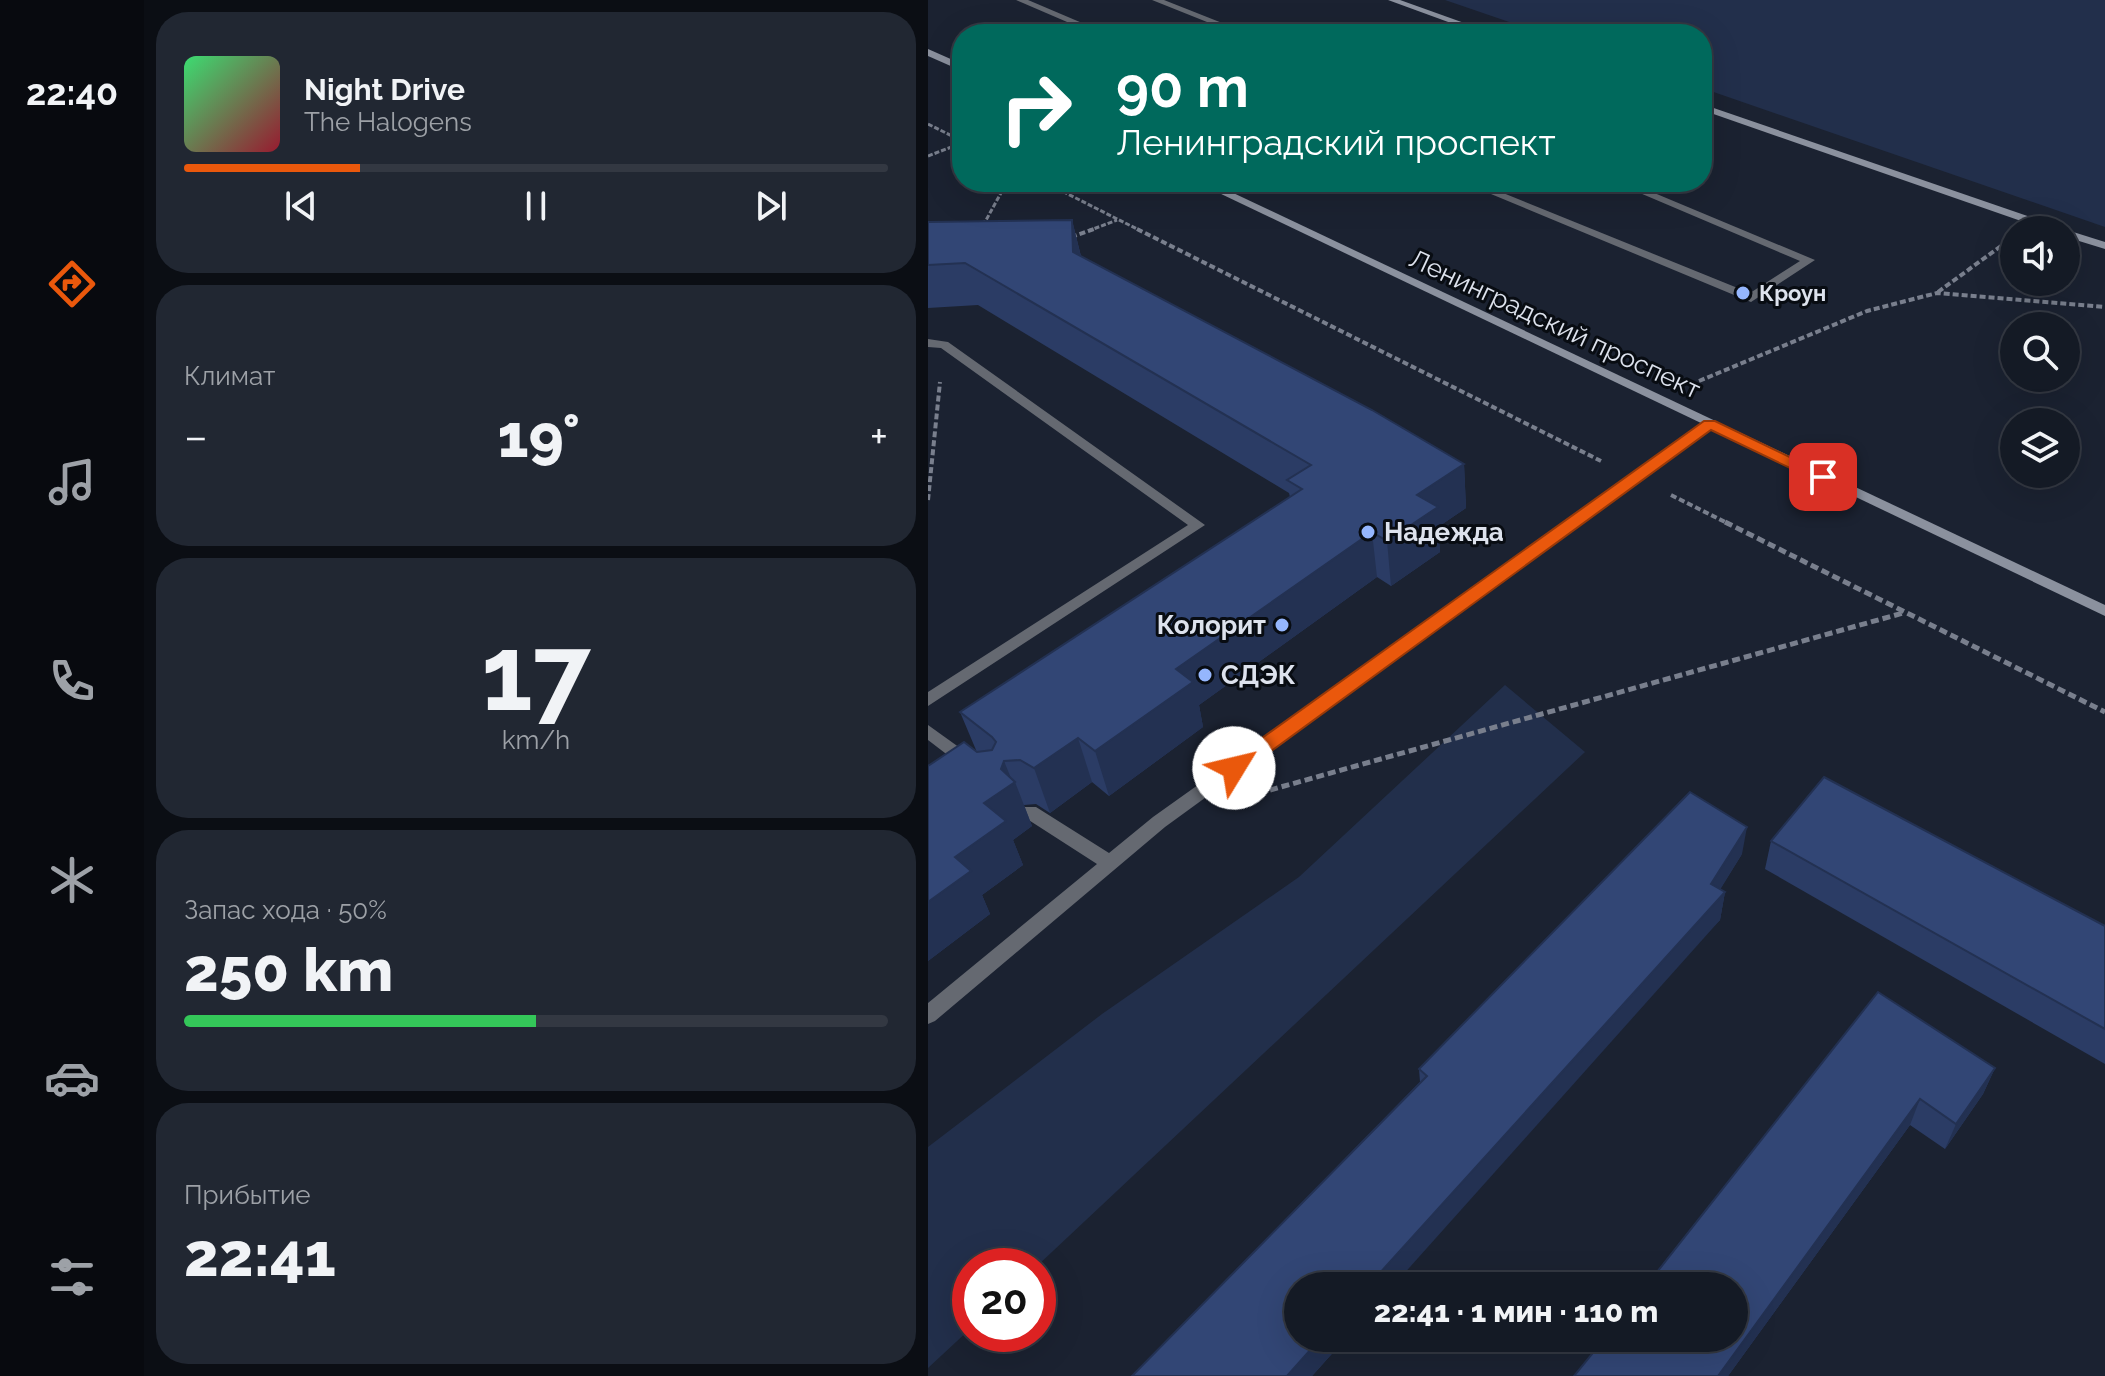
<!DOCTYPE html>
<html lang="ru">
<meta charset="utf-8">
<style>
body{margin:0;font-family:Raleway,sans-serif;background:#212732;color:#f1f3f6;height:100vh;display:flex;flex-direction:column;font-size:30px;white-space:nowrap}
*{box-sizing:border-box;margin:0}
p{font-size:26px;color:#9da1a7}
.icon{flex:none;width:44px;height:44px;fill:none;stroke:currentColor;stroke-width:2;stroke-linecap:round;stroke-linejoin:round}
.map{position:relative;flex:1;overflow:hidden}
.details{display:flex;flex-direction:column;gap:12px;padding:12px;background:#0b0e14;width:784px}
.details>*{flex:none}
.guide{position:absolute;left:24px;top:24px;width:760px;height:168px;border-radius:32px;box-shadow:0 8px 32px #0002,0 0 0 2px #333842;background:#00695c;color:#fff;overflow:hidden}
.controls{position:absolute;left:1072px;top:216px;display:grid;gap:16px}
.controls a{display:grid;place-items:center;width:80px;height:80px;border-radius:50%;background:#141a25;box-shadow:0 8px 32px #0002,0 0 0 2px #333842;font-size:40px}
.speed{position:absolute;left:24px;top:1248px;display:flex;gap:16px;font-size:40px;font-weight:700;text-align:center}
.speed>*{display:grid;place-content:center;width:104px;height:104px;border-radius:50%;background:#141a25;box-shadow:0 8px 32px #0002,0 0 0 2px #333842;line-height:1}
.speed .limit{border:12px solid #d22;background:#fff;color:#111}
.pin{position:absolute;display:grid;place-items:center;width:68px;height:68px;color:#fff;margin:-34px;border-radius:16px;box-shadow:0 4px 12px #0006}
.me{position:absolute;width:88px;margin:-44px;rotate:54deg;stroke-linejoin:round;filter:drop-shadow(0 0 6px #0008)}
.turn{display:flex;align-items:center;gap:28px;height:168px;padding:0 32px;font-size:36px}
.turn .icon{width:104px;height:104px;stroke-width:2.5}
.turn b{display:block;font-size:56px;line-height:68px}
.big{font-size:60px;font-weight:800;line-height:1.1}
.details .tile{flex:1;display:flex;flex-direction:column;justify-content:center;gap:12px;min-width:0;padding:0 28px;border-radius:32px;background:#212732}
.details .dial{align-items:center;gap:0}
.dial b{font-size:104px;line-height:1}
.song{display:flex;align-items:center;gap:24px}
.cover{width:96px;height:96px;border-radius:12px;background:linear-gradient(135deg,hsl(140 70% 55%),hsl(350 70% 35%))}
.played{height:8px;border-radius:4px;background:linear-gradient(90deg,#ea580c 25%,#333842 25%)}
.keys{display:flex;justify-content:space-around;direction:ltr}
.heat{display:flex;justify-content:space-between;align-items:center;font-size:44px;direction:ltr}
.charge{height:12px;border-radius:6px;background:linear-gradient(90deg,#34c759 50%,#333842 0)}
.trip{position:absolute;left:356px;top:1272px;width:464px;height:80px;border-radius:40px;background:#141a25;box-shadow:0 8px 32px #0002,0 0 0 2px #333842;font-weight:800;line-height:80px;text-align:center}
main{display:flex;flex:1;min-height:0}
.tabs{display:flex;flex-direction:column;width:144px;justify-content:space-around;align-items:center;background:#080a0f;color:#9da1a7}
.tabs .icon{width:56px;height:56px}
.tabs .active{color:#ea580c}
.tabs b{font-size:36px;color:#f1f3f6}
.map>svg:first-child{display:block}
</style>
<main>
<nav class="tabs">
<b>22:40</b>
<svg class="icon active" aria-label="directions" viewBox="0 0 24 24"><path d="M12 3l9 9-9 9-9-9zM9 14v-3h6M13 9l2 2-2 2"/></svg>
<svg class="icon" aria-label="music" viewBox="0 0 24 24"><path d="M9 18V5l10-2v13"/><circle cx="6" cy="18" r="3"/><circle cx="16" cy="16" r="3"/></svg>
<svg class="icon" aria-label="phone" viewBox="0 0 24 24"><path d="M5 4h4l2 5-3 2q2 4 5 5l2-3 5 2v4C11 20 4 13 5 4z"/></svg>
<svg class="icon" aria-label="climate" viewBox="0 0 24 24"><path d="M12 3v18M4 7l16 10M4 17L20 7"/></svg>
<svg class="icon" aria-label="car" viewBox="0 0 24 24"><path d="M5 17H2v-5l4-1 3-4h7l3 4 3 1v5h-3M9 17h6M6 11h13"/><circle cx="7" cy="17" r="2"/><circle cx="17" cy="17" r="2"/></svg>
<svg class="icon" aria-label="filters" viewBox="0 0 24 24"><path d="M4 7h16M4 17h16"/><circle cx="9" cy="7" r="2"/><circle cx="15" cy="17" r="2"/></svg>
</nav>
<section class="details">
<div class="tile">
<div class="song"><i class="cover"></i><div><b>Night Drive</b><p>The Halogens</p></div></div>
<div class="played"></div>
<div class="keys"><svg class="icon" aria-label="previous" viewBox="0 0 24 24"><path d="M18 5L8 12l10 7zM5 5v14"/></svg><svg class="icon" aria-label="pause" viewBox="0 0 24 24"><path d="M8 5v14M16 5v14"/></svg><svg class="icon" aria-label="next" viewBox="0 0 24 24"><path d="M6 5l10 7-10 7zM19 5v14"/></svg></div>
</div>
<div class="tile"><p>Климат</p>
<div class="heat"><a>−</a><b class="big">19°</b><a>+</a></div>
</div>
<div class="tile dial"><b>17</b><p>km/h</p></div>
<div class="tile"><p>Запас хода · 50%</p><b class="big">250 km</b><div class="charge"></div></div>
<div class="tile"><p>Прибытие</p><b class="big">22:41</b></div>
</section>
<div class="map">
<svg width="1177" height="1376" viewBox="0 0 1177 1376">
<rect width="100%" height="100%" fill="#1b2231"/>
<g fill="#222f4b">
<path d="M517,0h660v227l-403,-139v-54h-158z"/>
<path d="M577,685l80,67 -548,514h-67v63l-42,39v-221l174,-133 197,-137z"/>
</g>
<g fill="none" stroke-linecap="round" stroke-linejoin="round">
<g stroke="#797f8d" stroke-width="3" stroke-dasharray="5 2" stroke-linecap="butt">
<path d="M0,124l34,17"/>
<path d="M0,156l34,-13"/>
<path d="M116,182l97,49"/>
<path d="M53,223l4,-1 22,-40"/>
<path d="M160,231l29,-11"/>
</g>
<g stroke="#797f8d" stroke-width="4" stroke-dasharray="6 3" stroke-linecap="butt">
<path d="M209,229l464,232"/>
<path d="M143,237l23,-8"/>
<path d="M1010,292l63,-46"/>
<path d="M771,381l168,-70 70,-18 168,14"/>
<path d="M743,495l58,29"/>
<path d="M0,500l12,-118"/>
</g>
<g stroke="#797f8d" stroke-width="5" stroke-dasharray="8 4" stroke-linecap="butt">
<path d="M797,522l380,190"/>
<path d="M342,790l633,-177"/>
</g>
<g fill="#656971" fill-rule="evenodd">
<path d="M88,0h12l80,34h-13z"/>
<path d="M224,0h12l86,34h-13z"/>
<path d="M534,182h14l274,111 50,-32 -186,-79h14l187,78 -64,42z"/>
<path d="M0,339l20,3 257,183 -277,181v-14l260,-167 -247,-177 -13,-1z"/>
<path d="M782,420l5,1v6l-550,400 -230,194 -7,3v-21l169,-139 -73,-47 -3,-5 3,-5h12l73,46 44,-36z"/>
<path d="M0,725l46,33 2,4 -2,4h-12l-34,-26z"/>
</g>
<g fill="#8b919e" fill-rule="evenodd">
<path d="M460,0h12l95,34h-14z"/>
<path d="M0,49l34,15v7l-34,-15z"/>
<path d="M774,104l360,124 2,2h-17l-345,-120z"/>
<path d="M268,182h14l895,423v11z"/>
<path d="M1137,230l5,1 35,11v7l-39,-12z"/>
</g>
</g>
<g fill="#2b3c65">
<path d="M144,220l9,36 383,208 2,44 -28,19 2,25 -49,34 -14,-9 -178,128 4,22 -94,69 -17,-14 -42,31 -14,-9 -12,1 8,21 -19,14 10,25 -41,30 8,19 -62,47 48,-211 -16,-38 330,-215 -1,-4 -311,-188 -50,3v-86z"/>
<path d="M843,841l334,85v138l-340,-195z"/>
<path d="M814,854l-22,35 5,3 -5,28 -422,418h48l-34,38h-180l288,-294 -1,-13z"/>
<path d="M950,992l117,76 -12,26 -38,55 -35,-24 -182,251h-154z"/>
</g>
<g fill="#233152">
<path d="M144,220l10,41 -9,-9z"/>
<path d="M536,464l2,44 -28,19 2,25 -49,34 -4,-45 30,-46z"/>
<path d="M444,532l5,45 -178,128 4,22 -94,69 -14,-45 81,-82z"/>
<path d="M150,738l14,44 -42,31 -16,-45z"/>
<path d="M76,761l9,22 2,-1 17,44 -19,14 10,25 -41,30 8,19 -62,47v-59l27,-45 29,-54z"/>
<path d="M819,827l-5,27 -35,57 4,-27z"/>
<path d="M797,892l-5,28 -327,366h-25z"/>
<path d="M1067,1068l-12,26 -38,55 11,-25z"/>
<path d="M992,1099l-10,26 -182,251h-10z"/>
<path d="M393,1338h25l-34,38h-25z"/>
</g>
<g fill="#324675" stroke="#233152" stroke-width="2">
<path d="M144,220l1,32 299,158 92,54 -47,31 21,12 -51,34 -15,-9 -196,137 17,13 -98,69 -17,-13 -44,30 -14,-8 -16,1 -3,8 14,13 -31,21 22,18 -51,36 16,14 -43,31v-136l36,-24 13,10 15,-2 4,-8 -4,-5 -32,-25 342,-223 -15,-9 24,-15 -346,-202 -37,2v-43z"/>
<path d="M896,777l281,149v103l-334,-188z"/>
<path d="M762,792l57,35 -36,57 14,8 -357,394h-70v52h23l-34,38h-155l295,-300 -8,-7z"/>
<path d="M950,992l117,76 -39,56 -36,-25 -202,277h-144l31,-38h129v-52h-88z"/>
</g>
<path fill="#ea580c" stroke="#983908" stroke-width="2" d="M776,421h11l116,56 -14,4 -106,-51 -471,344h-13l-3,-6 3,-5z"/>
<g fill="#95b6fd" stroke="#080c12" stroke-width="3">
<circle cx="815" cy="293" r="8"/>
<circle cx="440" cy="532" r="8"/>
<circle cx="354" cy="625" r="8"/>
<circle cx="277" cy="675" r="8"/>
</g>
<g text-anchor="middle" stroke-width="6" stroke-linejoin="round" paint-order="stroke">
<g font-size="22" font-weight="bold" fill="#dde2ed" stroke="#080c12" text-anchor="start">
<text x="831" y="301">Кроун</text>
</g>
<g font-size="26" fill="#dde2ed" stroke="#080c12">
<text transform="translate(627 324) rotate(25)" y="9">Ленинградский проспект</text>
</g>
<g font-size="26" font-weight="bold" fill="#dde2ed" stroke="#080c12" text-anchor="start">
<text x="456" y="541">Надежда</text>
<text x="338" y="634" text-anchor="end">Колорит</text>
<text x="293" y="684">СДЭК</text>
</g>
</g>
</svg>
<div class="controls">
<a><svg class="icon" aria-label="sound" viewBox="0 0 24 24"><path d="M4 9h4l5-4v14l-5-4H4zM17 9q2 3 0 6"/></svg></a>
<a><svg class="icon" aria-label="search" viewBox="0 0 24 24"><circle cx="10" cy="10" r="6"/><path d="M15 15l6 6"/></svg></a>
<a><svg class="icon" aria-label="layers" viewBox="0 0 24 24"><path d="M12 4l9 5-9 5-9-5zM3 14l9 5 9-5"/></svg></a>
</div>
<div class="speed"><div class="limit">20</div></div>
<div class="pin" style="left:895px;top:477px;background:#d93025"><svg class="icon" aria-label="arrive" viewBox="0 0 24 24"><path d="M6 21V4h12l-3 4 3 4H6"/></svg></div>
<svg class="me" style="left:306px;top:768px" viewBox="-20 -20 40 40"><circle r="19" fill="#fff"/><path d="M0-13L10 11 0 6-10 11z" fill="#ea580c"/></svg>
<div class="trip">22:41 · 1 мин · 110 m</div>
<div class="guide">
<div class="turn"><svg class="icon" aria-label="right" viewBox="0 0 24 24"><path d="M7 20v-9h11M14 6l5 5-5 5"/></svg><div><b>90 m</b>Ленинградский проспект</div></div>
</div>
</div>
</main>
